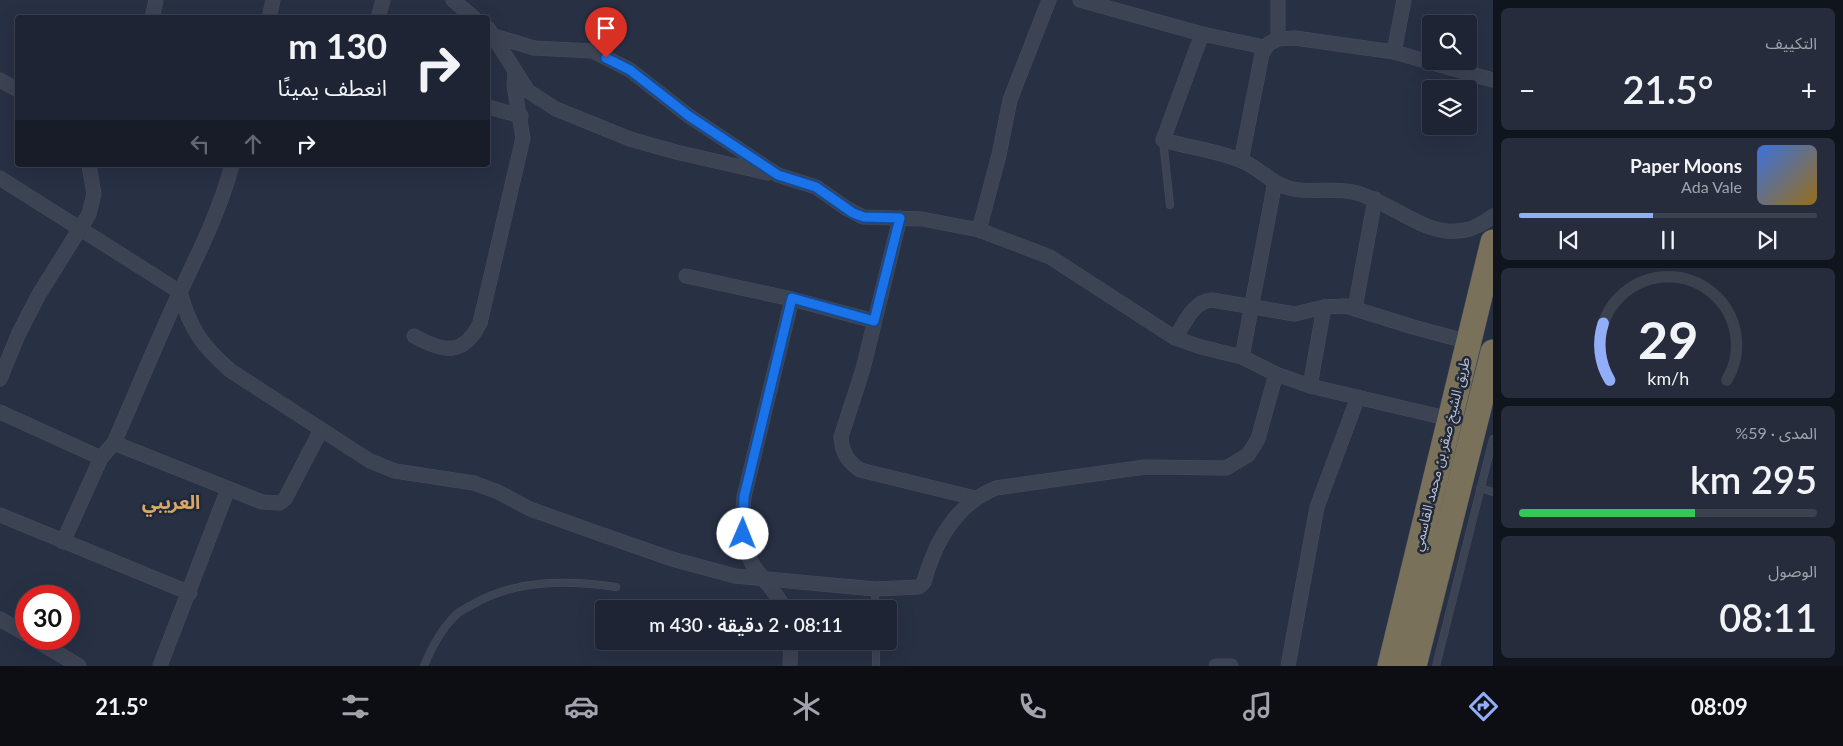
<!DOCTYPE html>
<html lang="ar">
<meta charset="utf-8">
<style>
body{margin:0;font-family:Lato,"Noto Sans Arabic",sans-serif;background:#262c3b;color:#f1f3f6;direction:rtl;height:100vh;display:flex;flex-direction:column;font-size:19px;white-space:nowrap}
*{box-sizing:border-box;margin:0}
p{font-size:16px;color:#a1a4ac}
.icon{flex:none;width:28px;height:28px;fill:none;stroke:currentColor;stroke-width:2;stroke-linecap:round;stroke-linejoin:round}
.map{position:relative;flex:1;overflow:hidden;direction:ltr}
.drawer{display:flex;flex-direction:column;gap:8px;padding:8px;background:#10141c;width:350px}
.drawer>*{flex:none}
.banner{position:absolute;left:15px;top:15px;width:475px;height:152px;border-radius:5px;box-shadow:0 5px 20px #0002,0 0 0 1px #3c414e;direction:rtl;background:#1e2433;color:#f1f3f6;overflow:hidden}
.buttons{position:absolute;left:1422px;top:15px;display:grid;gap:10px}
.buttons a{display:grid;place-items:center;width:55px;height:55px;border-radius:5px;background:#1e2433;box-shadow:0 5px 20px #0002,0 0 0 1px #3c414e;font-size:25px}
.speed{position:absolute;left:15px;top:585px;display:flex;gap:10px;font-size:25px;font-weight:700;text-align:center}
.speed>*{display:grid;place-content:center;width:65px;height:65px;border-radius:50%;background:#1e2433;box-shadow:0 5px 20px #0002,0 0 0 1px #3c414e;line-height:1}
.speed .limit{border:8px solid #d22;background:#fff;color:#111}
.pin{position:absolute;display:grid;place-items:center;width:42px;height:42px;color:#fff;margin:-51px -21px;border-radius:50% 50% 50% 0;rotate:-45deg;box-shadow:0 0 5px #0007}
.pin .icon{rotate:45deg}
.me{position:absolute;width:55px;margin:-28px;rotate:1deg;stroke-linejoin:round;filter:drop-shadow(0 0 4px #0008)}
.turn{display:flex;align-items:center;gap:18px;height:105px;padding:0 20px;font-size:22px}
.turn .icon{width:65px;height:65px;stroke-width:2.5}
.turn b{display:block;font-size:35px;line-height:42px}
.lanes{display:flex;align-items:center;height:48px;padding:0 20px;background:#0003;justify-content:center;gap:25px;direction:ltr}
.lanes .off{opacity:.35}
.big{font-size:38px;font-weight:600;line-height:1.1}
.drawer .tile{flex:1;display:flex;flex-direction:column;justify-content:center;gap:8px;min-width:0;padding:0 18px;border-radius:8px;background:#262c3b}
.drawer .dial{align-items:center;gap:0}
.dial svg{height:130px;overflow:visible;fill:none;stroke:#3c414e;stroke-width:7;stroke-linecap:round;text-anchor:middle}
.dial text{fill:#f1f3f6;stroke:none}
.song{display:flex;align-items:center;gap:15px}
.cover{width:60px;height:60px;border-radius:8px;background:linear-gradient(135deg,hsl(220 70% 55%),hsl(40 70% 35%))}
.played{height:5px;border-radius:2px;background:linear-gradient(90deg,#93aef8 45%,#3c414e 45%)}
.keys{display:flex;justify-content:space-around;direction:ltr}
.heat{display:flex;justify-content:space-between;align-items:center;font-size:28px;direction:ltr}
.charge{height:8px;border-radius:4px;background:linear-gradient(90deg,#34c759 59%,#3c414e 0)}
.trip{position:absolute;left:595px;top:600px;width:302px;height:50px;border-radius:5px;background:#1e2433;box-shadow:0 5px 20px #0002,0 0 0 1px #3c414e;font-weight:600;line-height:50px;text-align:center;direction:rtl}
.tabs{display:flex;height:80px;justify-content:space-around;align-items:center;background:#0c0e14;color:#a1a4ac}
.tabs .icon{width:35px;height:35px}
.tabs .active{color:#93aef8}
.tabs b{font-size:22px;color:#f1f3f6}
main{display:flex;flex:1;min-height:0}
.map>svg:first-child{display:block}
</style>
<main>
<section class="drawer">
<div class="tile"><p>التكييف</p>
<div class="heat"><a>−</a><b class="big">21.5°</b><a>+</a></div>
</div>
<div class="tile">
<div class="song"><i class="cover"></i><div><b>Paper Moons</b><p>Ada Vale</p></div></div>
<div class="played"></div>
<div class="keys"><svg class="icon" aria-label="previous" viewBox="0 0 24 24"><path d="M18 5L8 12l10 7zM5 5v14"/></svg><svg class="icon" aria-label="pause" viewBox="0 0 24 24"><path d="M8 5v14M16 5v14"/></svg><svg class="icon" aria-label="next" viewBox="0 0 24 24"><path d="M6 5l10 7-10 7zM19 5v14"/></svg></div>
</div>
<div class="tile dial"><svg viewBox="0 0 100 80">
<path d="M14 69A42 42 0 1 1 86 69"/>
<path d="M14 69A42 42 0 0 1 10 34" stroke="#93aef8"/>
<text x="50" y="56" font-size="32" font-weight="700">29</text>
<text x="50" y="72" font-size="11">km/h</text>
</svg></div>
<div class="tile"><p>المدى · 59%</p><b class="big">295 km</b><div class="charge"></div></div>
<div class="tile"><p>الوصول</p><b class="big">08:11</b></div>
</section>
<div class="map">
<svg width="1493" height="666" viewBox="0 0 1493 666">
<rect width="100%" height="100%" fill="#283044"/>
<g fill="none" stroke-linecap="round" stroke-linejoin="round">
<defs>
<g id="lane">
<path d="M1163,140l7,65"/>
<path d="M1480,488l13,4"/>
<path d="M875,589v20"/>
<path d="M876,641v25"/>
<path d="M424,666c7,-17 17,-36 30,-49 4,-5 11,-8 16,-11 44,-27 97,-26 146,-19"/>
<path d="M1436,666l57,-227"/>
</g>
<g id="street">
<path d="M453,0l21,18"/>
<path d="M1080,0l122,34 62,13"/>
<path d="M152,18l4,-18"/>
<path d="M269,18l4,-18"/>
<path d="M378,18l5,-18"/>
<path d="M488,28l40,63 28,18 74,30 46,13 92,21"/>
<path d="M1202,34l-39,106c25,7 53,11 77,20 19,7 32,25 53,29 21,4 44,-2 64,4 47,14 86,63 136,23"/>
<path d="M494,36l40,12 59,3 37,19 59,46 89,59 38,12 30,21 17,9 59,2 57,11 71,27 125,81 26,9 41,10 34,17 34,12 140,33"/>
<path d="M1278,39v-39"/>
<path d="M1394,52l10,-52"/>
<path d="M0,80l18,10"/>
<path d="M488,107l33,9"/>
<path d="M1241,161l21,-107 6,-10 10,-5 17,-1 99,14 99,28"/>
<path d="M0,178l180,114c10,37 22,54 51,79l139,90 25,10 79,12 24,9 32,17 56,20 86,30 63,17 140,13 44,-2 5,-5c11,-40 32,-78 72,-94l149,-21 81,1 22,-13 10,-16 18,-65"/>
<path d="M900,218l-37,151 -22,68c1,15 6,24 19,33l115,28"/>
<path d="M979,230l20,-75 11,-55 39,-100"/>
<path d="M686,276l106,23 82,22"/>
<path d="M1355,308l20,-109"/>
<path d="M414,336c29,16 49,21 66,-13l43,-185 -9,-53 1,-12"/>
<path d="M1175,338c10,-15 18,-37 37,-38l83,14 29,-7 22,-1 67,21 56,15"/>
<path d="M1242,357l33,-175"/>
<path d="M0,379l18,-44 20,-39 51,-82 5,-20 -5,-29"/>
<path d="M1310,386l14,-79"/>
<path d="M0,412l101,46"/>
<path d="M114,443l148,59 18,1 5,-4 36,-69"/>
<path d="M0,515l190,78"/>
<path d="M63,542l38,-84 13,-15c22,-50 43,-102 66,-151 20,-42 40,-82 52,-127"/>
<path d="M785,609c-9,-17 -22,-29 -32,-44 -13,-21 -11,-45 -9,-68l48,-198"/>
<path d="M0,619l26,15"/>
<path d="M34,639l45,27"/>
<path d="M160,666l68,-177"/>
<path d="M790,666l1,-25"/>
<path d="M1216,666h15"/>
<path d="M1288,666l29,-159 41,-110"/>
</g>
<g id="highway">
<path d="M1390,666l103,-424"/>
<path d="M1414,666l79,-314"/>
</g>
</defs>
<use href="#lane" stroke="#464c5d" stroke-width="8"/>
<use href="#street" stroke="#464c5d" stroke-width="15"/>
<use href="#highway" stroke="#444b5b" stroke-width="26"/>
<use href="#lane" stroke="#3c4353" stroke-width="7"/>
<use href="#street" stroke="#3c4353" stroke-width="14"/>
<use href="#highway" stroke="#797159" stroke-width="25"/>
</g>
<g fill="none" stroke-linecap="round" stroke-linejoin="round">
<defs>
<path id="route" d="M606,58l24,12 59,46 89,59 38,12 37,26 11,4 36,1 -26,103 -82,-23 -48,199 -1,37"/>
</defs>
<use href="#route" stroke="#114b97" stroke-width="12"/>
<use href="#route" stroke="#1a73e8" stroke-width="9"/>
</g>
<g text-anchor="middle" stroke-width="5" stroke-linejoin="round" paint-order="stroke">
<g font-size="14" fill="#babfcd" stroke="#202839">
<text transform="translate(1441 454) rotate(-76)" y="5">طريق الشيخ صقر بن محمد القاسمي</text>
</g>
<g font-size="19" font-weight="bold" fill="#d7a76b" stroke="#202839">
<text x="171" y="509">العريبي</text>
</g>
</g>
</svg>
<div class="buttons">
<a><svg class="icon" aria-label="search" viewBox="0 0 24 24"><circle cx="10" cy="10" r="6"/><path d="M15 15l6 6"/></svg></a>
<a><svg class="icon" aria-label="layers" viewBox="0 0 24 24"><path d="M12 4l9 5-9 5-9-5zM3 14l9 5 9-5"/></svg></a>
</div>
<div class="speed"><div class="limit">30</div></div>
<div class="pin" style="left:606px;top:58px;background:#d93025"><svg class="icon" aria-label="arrive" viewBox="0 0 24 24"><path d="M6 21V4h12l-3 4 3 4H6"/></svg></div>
<svg class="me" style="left:743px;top:534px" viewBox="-20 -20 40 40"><circle r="19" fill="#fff"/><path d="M0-13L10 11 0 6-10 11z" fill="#1a73e8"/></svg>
<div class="trip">08:11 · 2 دقيقة · 430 m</div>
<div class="banner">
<div class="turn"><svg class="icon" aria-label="right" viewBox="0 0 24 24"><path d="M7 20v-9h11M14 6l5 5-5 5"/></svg><div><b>130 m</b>انعطف يمينًا</div></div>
<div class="lanes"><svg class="icon off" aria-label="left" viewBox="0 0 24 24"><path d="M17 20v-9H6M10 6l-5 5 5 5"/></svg><svg class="icon off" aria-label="ahead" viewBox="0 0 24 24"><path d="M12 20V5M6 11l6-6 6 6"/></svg><svg class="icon" aria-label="right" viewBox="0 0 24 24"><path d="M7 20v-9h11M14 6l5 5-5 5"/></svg></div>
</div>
</div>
</main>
<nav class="tabs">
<b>08:09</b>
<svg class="icon active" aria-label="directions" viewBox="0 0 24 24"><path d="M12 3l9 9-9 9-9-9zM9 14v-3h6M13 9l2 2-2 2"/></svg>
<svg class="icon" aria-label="music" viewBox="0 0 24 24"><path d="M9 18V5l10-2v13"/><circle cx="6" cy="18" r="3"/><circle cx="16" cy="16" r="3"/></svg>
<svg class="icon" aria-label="phone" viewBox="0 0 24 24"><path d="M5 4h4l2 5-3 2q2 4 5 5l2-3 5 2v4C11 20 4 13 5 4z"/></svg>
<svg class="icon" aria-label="climate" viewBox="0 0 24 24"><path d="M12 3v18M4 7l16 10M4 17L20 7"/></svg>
<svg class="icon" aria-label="car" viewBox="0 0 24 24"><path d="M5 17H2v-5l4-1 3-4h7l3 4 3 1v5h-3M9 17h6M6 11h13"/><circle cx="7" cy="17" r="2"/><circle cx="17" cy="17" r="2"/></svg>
<svg class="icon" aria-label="filters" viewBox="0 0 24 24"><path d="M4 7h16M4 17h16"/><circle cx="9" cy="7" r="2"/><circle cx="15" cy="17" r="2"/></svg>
<b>21.5°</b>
</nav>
